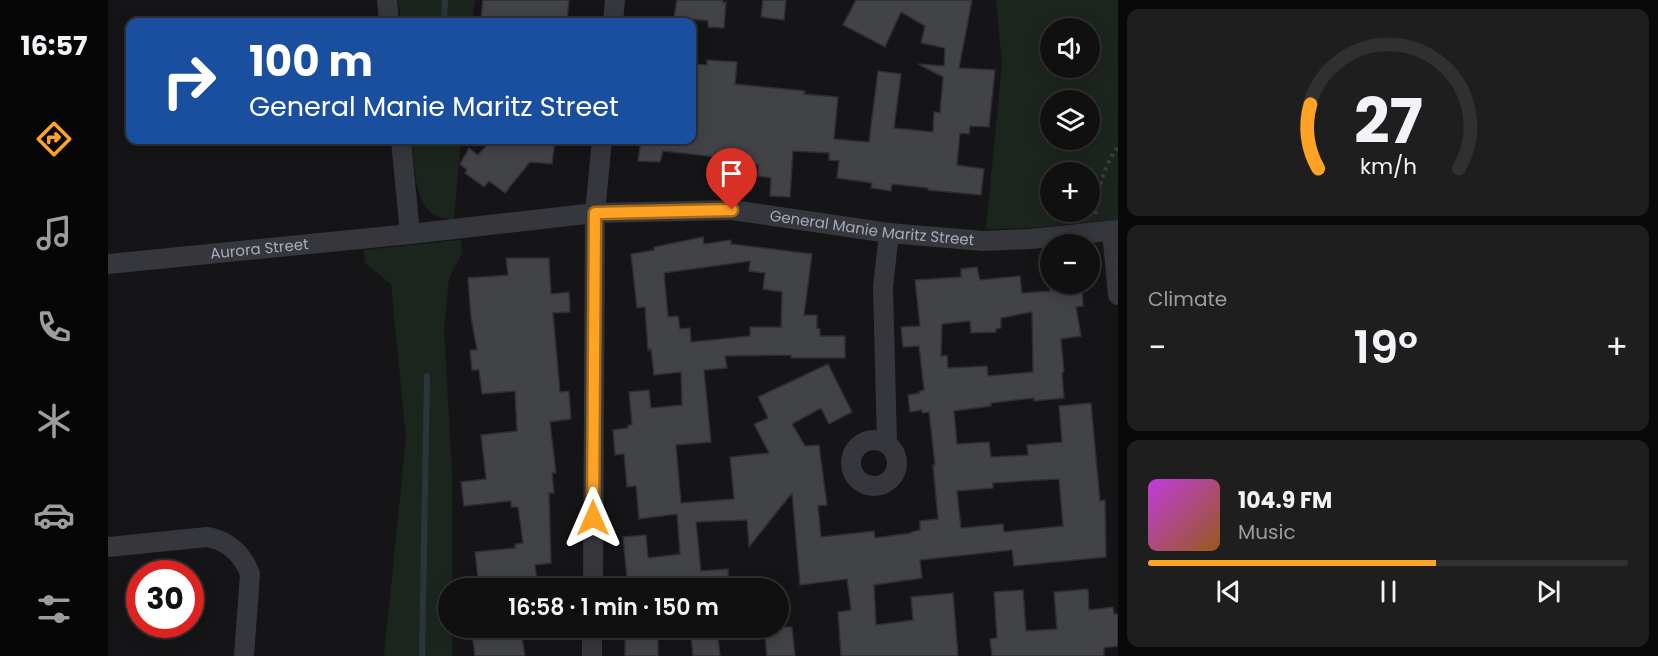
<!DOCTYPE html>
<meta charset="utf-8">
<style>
body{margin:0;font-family:Poppins,sans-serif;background:#1e1e1f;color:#f1f3f6;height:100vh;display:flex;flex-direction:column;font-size:22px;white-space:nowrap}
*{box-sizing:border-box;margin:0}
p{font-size:20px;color:#9c9d9f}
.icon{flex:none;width:33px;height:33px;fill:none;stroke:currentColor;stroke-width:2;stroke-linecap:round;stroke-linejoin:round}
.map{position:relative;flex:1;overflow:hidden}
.sheet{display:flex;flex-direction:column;gap:9px;padding:9px;background:#090909;width:540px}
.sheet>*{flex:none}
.guide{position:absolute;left:18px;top:18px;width:570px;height:126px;border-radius:12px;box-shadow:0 3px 15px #0003,0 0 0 2px #303031;background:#1a4fa0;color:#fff;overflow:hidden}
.buttons{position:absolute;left:932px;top:18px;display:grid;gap:12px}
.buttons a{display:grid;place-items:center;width:60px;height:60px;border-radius:50%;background:#101011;box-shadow:0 3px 15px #0003,0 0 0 2px #303031;font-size:30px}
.speed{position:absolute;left:18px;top:560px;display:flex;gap:12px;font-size:30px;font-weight:700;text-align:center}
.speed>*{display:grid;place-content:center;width:78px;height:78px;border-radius:50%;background:#101011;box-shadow:0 3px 15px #0003,0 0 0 2px #303031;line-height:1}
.speed .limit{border:9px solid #d22;background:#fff;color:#111}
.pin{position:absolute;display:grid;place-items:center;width:51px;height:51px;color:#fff;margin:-62px -26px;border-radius:50% 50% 50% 0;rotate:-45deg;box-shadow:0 0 6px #0007}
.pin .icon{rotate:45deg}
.me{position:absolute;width:66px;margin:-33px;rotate:0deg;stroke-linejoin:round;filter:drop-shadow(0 0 4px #0008)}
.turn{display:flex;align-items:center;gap:21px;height:126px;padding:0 24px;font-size:27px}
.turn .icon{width:78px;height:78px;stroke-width:2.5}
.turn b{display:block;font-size:42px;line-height:51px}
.big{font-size:45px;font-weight:600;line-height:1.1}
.sheet .card{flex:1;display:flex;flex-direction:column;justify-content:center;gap:9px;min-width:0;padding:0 21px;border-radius:12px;background:#1e1e1f}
.sheet .dial{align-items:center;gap:0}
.dial svg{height:156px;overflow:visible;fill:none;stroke:#303031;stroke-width:7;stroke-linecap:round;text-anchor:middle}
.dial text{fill:#f1f3f6;stroke:none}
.song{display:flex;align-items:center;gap:18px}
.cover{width:72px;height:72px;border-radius:9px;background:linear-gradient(135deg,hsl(290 70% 55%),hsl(30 70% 35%))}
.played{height:6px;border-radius:3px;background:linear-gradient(90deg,#ffa325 60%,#303031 60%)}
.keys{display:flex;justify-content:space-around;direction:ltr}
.heat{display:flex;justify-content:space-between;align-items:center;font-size:33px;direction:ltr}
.trip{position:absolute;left:330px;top:578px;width:351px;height:60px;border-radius:30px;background:#101011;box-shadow:0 3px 15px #0003,0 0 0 2px #303031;font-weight:600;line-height:60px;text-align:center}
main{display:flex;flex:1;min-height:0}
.menu{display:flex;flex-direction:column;width:108px;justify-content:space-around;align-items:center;background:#060607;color:#9c9d9f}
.menu .icon{width:42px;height:42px}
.menu .active{color:#ffa325}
.menu b{font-size:27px;color:#f1f3f6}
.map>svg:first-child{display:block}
</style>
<main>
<nav class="menu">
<b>16:57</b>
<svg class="icon active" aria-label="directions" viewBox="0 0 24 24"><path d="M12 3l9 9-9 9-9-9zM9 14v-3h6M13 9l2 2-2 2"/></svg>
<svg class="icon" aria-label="music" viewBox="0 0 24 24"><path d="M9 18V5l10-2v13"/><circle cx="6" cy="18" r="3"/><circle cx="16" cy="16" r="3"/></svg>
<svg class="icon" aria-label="phone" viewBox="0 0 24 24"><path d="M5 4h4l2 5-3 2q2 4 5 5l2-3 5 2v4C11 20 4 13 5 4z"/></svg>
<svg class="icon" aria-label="climate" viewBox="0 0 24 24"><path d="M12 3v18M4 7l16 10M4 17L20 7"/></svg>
<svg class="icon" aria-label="car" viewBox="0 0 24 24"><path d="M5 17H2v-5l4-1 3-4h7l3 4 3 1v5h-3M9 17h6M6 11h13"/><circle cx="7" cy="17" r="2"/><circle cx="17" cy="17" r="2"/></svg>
<svg class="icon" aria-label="filters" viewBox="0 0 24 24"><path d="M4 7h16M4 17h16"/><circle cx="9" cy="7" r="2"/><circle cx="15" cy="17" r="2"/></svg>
</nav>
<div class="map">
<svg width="1010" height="656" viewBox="0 0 1010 656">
<rect width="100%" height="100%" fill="#151517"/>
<g fill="#1c251d" fill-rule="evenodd">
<path d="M290,0h77l-3,22h-71z"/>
<path d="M888,0h122v220l-88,8 -44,1 16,-166zM942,28h39v40h-39zM942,100h39v40h-39zM942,172h39v40h-39z"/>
<path d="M304,140h49l-7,79c-41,3 -39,-52 -42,-79z"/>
<path d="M353,240l1,13 -13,25 -5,50 8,145v115h-4v39h4v29h-68l22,-217 -15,-155 -26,-21 -1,-13z"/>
</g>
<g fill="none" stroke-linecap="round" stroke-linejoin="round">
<g stroke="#2a363c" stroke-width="6">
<path d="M336,22l1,-22"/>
<path d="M314,656l5,-280"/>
</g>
</g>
<g fill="#414347" stroke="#2f2f33" stroke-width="1.5" fill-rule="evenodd">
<path d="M375,0h86l-2,22h-48l-38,-4z"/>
<path d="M569,0h46v3l3,-1 -2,26 -16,-1v-6l-34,-4z"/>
<path d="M655,0h23l-2,20 -23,-3z"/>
<path d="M748,0h116l-13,68 36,2 -6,57 -19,-1 -1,8 -9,-1 -3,32 27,4 -3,26 -53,-5v-2l-36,-4 -1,7 -20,-3 1,-5 -35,-5 2,-17 -10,-1v-7l-36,-2 -3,46 -20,-1 1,-18 -13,-2v-11l-17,-2 1,-3 -79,-9 -3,11 -22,-1 3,-21h51v-76l15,1v-5l30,2 -2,22 70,7 -1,3 34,3 -4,42 35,3 9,-71 23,3 -7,54 39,4 1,-20 6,1 3,-36 -25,-13 26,2 1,-18 -24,-5 4,-17 -24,-14 -16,35 -42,-22z"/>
<path d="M383,140h64l-3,24 -22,-2 -25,31 -16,-12 -5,6 -19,-14 2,-3 -7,-6 9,-16 9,7z"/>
<path d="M595,237l1,7 27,-4v4l81,10 -8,61h13v13l3,1v7h25v22h-54v-3l-66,1 2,12 -23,2 7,72 -35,3 5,58 53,-4 -4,-42 39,-4 -15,-29 14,-6 -10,-21 70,-33 24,48 -23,12 -8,-16 -29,16 13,22 14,-1 8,60 -9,1 3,31 53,-6 1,7 36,-5v-1l9,-2v-9l18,-2 -5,-54h2l-6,-53 -7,1v-3l-12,2 -2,-17 11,-2v-2l5,-1 -5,-44 -16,1 -2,-20 19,-1 -5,-46 46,-3v-8l16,-2 3,13 40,-4 2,17 28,-2v-4l32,-3 1,22 -7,1 5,29 -20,3 3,33 -2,1 2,25 -30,3v-3l-43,5v3l-37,5 3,33 32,-2 2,15 37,-2 -1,-10 35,-3 -3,-36 32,-3 9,98 5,-1 1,57 -92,9 -2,-16 -92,10 2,18 -48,7 2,40 37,-5 -2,-23 42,-4 5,63h-117l-3,-44 13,-2 -4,-31 -47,6 -8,-92 -43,54 -2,-27 -51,2 5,49 27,-2 1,19h-101l-5,-51 23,-2 2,23 32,-4 -3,-40 -38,5 -3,-33 -9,1 -3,-33 -9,1 -2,-25 15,-2v-3h4l-3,-33 20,-2 2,18 31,-3 -1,-33 -27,3 -3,-26 -3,1 -3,-43 -8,1 -6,-54 23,-4v-3zM642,261l-1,10 16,2 -2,16 19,3 -1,35h-31v9l-59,6 -1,-14 -10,1 -2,-13 -10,1 -4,-44zM924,312l1,60 -45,4 -1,-10 -39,2 -1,-13 -6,1 1,-32 28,-3 1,12 25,-1v-3l5,-1v-10zM951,479l4,47 -59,6 -1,-8 -42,4 -4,-37 36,-3v-5z"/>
<path d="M398,258h43l2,36 18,-2 1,20 -17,1 7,79 9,-1 2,28 -21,3 6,51h-4l2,20h-5l2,70 -16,2 3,22 -59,1 -4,-36 40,-4v-4l8,-1 -5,-36h-7v-6l-47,5 -3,-24 25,-3 -5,-44 36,-4 -2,-40 -33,3 -3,-24h-7l-2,-20h7l-6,-33 -3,-39 40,-3z"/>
<path d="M980,589l1,21 24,-3 1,7h4v32l-14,2v8h-112l-2,-17 7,-1 -3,-46 29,-2 3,41 31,-2 -3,-37z"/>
<path d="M363,627h19l1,7 30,-3 4,25h-50z"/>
<path d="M517,627h28l1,11h4v18h-33z"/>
<path d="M582,627h27l3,29h-27z"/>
<path d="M656,627h28l3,29h-28z"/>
</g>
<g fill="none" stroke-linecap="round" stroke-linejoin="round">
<path stroke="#3b3e44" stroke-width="4" stroke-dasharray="3 4.5" stroke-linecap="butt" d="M987,214c3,-24 8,-47 23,-67"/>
<g stroke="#35373c" stroke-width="20">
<path d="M279,0l2,22"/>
<path d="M505,22l2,-22"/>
<path d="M293,140l9,94"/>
<path d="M1004,231l6,64"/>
<path id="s1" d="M0,264l302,-30 185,-21 137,-3 157,23 94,8 47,-2 88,-9"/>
<circle cx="766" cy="463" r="23"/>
<path d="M779,444l-4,-157 6,-54"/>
<path d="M0,547l99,-10c21,3 36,18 43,37l-6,82"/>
<path d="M485,588l2,-375 7,-73"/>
<path d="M484,656v-29"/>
</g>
</g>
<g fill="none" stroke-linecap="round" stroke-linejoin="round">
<defs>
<path id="route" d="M485,518l2,-305 137,-3"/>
</defs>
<use href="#route" stroke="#a66a18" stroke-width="15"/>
<use href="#route" stroke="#ffa325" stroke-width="10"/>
</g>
<g text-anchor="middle" stroke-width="4.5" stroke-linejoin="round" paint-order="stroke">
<g font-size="15" fill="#a5adb9" stroke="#101012">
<text dy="5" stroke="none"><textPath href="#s1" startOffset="768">General Manie Maritz Street</textPath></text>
<text dy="5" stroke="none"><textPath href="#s1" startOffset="152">Aurora Street</textPath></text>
</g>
</g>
</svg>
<div class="buttons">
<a><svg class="icon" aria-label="sound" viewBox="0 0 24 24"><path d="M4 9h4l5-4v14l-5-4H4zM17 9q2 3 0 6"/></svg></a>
<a><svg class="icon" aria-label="layers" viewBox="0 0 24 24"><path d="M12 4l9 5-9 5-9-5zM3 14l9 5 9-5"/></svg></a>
<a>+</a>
<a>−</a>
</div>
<div class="speed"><div class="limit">30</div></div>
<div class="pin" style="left:624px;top:210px;background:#d93025"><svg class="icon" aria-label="arrive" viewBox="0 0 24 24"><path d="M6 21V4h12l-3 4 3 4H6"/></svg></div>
<svg class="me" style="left:485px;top:518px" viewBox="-20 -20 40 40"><path d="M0-17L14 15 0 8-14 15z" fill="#ffa325" stroke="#fff" stroke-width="4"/></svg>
<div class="trip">16:58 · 1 min · 150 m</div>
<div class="guide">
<div class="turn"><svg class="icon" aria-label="right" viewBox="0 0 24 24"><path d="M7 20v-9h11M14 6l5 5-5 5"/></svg><div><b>100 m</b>General Manie Maritz Street</div></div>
</div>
</div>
<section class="sheet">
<div class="card dial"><svg viewBox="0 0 100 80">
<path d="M14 69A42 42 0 1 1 86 69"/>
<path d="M14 69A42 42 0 0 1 10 36" stroke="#ffa325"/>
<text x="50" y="56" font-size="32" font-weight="700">27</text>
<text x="50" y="72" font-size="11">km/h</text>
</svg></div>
<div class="card"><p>Climate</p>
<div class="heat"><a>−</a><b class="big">19°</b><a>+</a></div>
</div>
<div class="card">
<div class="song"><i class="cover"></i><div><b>104.9 FM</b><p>Music</p></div></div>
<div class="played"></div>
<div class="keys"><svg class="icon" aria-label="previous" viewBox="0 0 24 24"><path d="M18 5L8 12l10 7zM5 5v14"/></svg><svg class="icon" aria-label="pause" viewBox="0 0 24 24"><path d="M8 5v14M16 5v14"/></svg><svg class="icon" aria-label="next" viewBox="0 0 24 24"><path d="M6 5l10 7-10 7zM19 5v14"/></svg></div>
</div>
</section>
</main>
